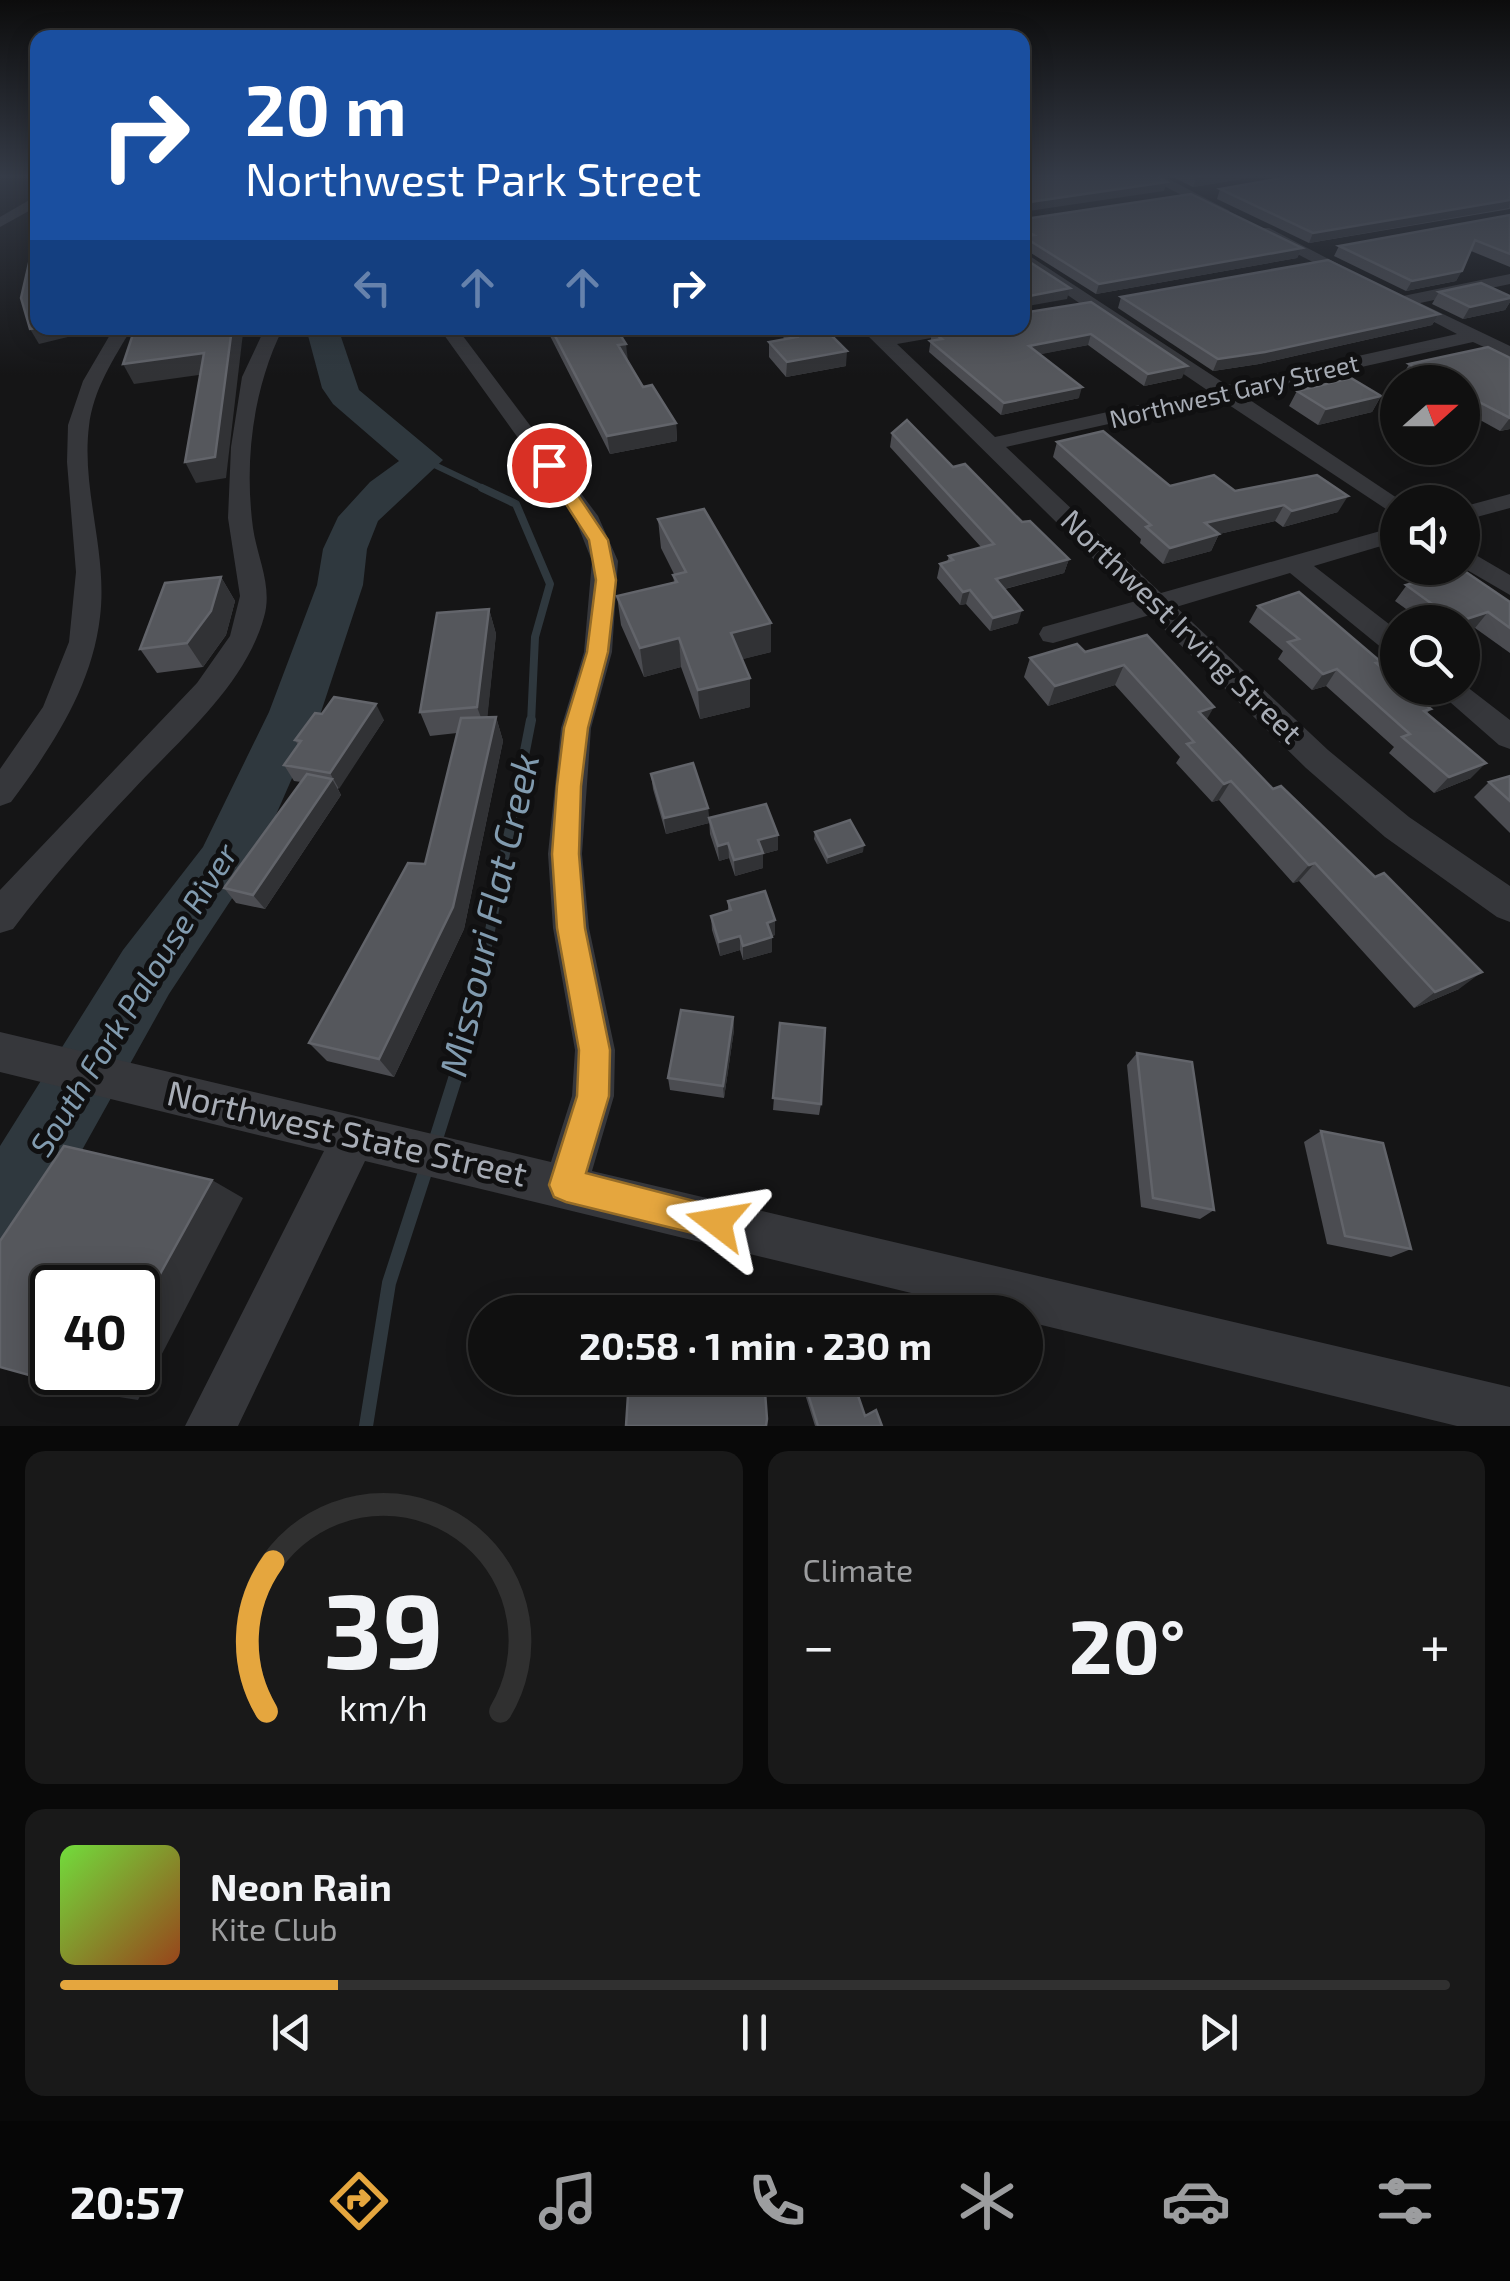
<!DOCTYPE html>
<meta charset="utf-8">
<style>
body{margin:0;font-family:"Exo 2",sans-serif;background:#191919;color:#f1f3f6;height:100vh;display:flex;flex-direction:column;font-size:38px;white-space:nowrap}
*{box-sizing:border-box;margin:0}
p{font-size:32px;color:#9c9d9f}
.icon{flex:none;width:55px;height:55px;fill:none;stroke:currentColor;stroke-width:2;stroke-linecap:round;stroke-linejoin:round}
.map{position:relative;height:1426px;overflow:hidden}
.details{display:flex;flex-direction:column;gap:25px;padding:25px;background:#090909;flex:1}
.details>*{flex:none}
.guide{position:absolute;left:30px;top:30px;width:1000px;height:305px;border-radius:20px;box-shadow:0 5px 25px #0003,0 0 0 2px #303030;background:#1a4fa0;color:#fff;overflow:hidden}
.needle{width:65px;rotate:69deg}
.controls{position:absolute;left:1380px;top:365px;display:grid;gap:20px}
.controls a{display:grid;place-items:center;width:100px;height:100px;border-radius:50%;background:#101010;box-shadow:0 5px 25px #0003,0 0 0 2px #303030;font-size:50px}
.speed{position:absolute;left:30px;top:1265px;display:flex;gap:20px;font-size:50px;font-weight:700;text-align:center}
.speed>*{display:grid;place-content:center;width:130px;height:130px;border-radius:50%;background:#101010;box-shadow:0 5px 25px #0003,0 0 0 2px #303030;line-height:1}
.speed .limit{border:5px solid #111;border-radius:15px;background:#fff;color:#111}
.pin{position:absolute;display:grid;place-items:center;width:85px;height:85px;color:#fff;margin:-42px;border:5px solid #fff;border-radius:50%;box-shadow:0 2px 10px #0007}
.me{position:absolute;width:110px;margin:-55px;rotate:284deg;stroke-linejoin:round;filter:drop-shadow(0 0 8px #0008)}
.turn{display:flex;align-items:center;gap:35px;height:210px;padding:0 50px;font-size:45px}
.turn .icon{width:130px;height:130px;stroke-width:2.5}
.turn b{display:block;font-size:70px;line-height:85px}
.lanes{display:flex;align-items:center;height:95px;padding:0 50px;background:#0003;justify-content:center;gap:50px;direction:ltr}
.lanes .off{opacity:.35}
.big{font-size:75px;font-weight:700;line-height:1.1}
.details .tile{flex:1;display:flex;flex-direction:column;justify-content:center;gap:15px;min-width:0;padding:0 35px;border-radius:20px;background:#191919}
.details .dial{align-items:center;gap:0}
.dial svg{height:260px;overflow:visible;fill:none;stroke:#303030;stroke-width:7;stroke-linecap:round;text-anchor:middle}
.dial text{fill:#f1f3f6;stroke:none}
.song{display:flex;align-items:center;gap:30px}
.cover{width:120px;height:120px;border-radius:15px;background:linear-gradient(135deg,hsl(100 70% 55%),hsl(20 70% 35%))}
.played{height:10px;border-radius:5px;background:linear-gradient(90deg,#e5a63e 20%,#303030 20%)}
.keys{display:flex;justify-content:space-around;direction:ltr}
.heat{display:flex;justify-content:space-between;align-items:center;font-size:55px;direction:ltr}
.details .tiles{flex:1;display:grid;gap:25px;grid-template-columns:1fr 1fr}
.tile:last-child{grid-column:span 2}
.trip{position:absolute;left:468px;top:1295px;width:575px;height:100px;border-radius:50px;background:#101010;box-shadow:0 5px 25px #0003,0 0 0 2px #303030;font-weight:700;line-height:100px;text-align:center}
.tab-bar{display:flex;height:160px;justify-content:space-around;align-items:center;background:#060606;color:#9c9d9f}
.tab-bar .icon{width:70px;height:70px}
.tab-bar .current{color:#e5a63e}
.tab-bar b{font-size:45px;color:#f1f3f6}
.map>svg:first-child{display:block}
</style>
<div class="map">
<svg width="1510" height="1426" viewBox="0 0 1510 1426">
<rect width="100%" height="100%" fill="#151516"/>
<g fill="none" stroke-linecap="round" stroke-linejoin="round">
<path stroke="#2f383e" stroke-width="6" d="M424,460l63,30"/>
<path stroke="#2f383e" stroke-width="8" d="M482,488l34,16 34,80 -15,53 -4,86"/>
<path stroke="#2f383e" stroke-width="10" d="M471,1028l60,-308"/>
<g stroke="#2f383e" stroke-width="14">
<path d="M435,1142l37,-117"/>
<path d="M366,1426l23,-143 38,-117"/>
</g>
<path fill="#2f383e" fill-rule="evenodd" d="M306,328h32l21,62 84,70 -65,61 -11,28 -4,36 -42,127 -67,153 -85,129 -141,253 -28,12v-113l123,-196 80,-103 66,-135 48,-127 6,-36 15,-32 32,-35 29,-21 -66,-57 -11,-16z"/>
<g fill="#36373b" fill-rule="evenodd">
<path d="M1143,175h18l69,36 -12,3z"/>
<path d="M38,195v11l-38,21v-10z"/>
<path d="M1259,228h10l96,50 -14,4 -92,-48z"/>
<path d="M1022,251l205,134 230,-51 -63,-33 9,-5 107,-22v10l-90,19 90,43v13l-37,-17 -232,52 162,108h-5v15l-178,-118 -214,48 155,146 237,-67v15l-84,25 84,65v25l-10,-3 -98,-80 -114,34 152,143 81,67 101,69v36l-13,-5 -112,-80 -79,-69 -156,-153 -97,28 -10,-2 -4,-7 4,-7 93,-26 -276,-273h19l8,7 44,-7h38l-9,5 -63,11 98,93 212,-47 -185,-126z"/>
<path d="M114,328h18c-18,30 -39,62 -43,98 -8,63 19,127 11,191 -8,70 -48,130 -89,185l-11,4v-37l43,-62 26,-65 7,-70 -9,-110 1,-37 15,-44z"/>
<path d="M265,328h18c-30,60 -39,133 -30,200 4,29 20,59 11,89 -19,69 -85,123 -132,174 -42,44 -82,89 -119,138l-13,4v-43l197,-207 33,-47 10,-40 -12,-78 3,-71 11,-70z"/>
<path d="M439,328h18l141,188 20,45 -6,91 -21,76 -9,126 7,74 26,122 -1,46 -22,75 918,216v39h-53l-432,-105v-9h-35l-625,-151 -127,265h-53l139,-275 -324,-79v-40l551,130 21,-66 3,-46 -22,-122 -5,-74 13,-126 23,-76 8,-91 -18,-45z"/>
<path d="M1510,494v14l-48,13v-14z"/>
<path d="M1462,547l48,28v20l-48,-28z"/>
<path d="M1462,683l48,37v29l-11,-4 -65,-57h28z"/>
</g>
</g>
<g fill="#4b4c51">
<path d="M1169,175h96l-72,12z"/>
<path d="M1510,175v34l-201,34 -92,-44 3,-10z"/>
<path d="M1510,215v52l-39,-16 -15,30 -50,10 -72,-35 5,-10z"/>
<path d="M1022,217l3,2 277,29 -5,10 -201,36 -73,-46 -1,3z"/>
<path d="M1439,292l71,4v6l-5,8 -42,9 -31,-15z"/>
<path d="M1121,297l318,17 -7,11 -173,39 -46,7 -95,-63z"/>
<path d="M1091,302l91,76 -38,8 -56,-41 -48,9 39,44 -78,17 -72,-63 3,-21z"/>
<path d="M546,328h70l11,33 16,26 33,36 1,18 -67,13z"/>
<path d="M774,328h58l-1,7 15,31 -60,11 -17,-20v-15l16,-3z"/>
<path d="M1510,358v71l-10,2 -38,-21v-28h-49l-11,-5 7,-13z"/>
<path d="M1297,391l84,5 -9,16 -54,13 -29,-19z"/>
<path d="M892,433l61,34 116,92 -5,14 -59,16 13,34 -28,8 -24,-27 -6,1 -23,-27 3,-14 7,-2 2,-6 32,-9 -91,-100z"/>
<path d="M1057,442l113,44 65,5 103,21 -55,15 -8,-6 -56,13 -8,17 -48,13 -23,-21 1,-4 -88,-82z"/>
<path d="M658,519l113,133 -29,7 8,19v29l-50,12 -19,-52 -37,10 -23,-52 -4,-29 57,-14 -1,-7 1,-1 -13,-26z"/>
<path d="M1418,570l92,32v51l-35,-25 -13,4v-10h-38l-29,-21z"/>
<path d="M221,577l14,24 -9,34 -23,32 -46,6 -17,-24z"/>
<path d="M1258,606l120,59 53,44 -4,4 44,65 -37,15 -45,-40 5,-6 -68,-61 -14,4 -34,-31 5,-8 -34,-29z"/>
<path d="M489,609l7,25 -9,83h9l7,24 -39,188 -70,148 -67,-16 -18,-18 116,-179 32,-131 -27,3 -10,-24z"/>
<path d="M1147,635l60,85 252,269 -45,19 -115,-127 -6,2 -74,-83 -7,2 -36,-39 4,-6 -65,-72 -67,21 -24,-29 6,-19 55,-6z"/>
<path d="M322,714l62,6 -46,69 3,6 -76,114 -29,-6 -12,-15 77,-106 -7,-1 -10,-16 14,-20 -3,-5z"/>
<path d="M651,774l57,34 1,15 -43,11 -13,-45z"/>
<path d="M1510,776v57l-36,-36 15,-15z"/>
<path d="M709,818l69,32 -15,4v14l-28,8 -6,-18 -10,3 -9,-27z"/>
<path d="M815,832l48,20 -36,12 -13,-25z"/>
<path d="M728,901l47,19v15l-3,1v16l-29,8 -3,-10 -20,6 -8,-26 -1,-14 17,-5z"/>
<path d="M733,1017l1,13 -10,68 -54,-8 -2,-12z"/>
<path d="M780,1023l41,81 -2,11 -46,-5z"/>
<path d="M1137,1053l77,157 -14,9 -59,-12 -14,-142z"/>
<path d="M1321,1131l90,118 -20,8 -64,-13 -23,-102z"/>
<path d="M800,1378h52l13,38 17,10h-67z"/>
</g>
<g fill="#313235">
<path d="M1211,175h54l-72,12 3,-9z"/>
<path d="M1167,182l-3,9 -142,21 1,-9z"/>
<path d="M1510,200l-1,8 -200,35 4,-10z"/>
<path d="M1302,248l-5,10 -201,36 3,-10z"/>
<path d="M1462,271l-6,10 -50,10 6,-10z"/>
<path d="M1070,288l-3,11 -45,8 2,-10z"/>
<path d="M1510,298v4l-5,8 -42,9 7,-12z"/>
<path d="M1439,314l-7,11 -173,39 -46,7 5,-12z"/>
<path d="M38,328h35l3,7 -37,9 -9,-15z"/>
<path d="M232,328h8l3,5 -17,145 -30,5 -11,-21z"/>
<path d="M471,328h21l-20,3z"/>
<path d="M1091,334l-3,11 -61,12 2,-11z"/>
<path d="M626,344l2,17 -10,-16z"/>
<path d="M847,351l-1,15 -60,11 1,-15z"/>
<path d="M204,353l9,20 -79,11 -11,-20z"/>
<path d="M1187,366l-5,12 -38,8 4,-12z"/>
<path d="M1082,387l-3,11 -78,17 3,-12z"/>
<path d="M1381,396l-9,16 -54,13 8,-16z"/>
<path d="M1510,418v11l-10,2z"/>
<path d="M676,423l1,18 -67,13 -3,-18z"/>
<path d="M1348,496l-10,16 -55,15 9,-16z"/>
<path d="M1284,505l-9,16 -77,18 7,-16z"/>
<path d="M1219,534l-8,17 -48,13 7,-16z"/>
<path d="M1069,559l-5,14 -72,19 4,-13z"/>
<path d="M221,577l14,24 -9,34 -23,32 -16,-24z"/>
<path d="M970,590l-4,14 -6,1 3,-13z"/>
<path d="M489,609l7,25 -10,97 -9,-24z"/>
<path d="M1022,610l-4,13 -28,8 3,-13z"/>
<path d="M1488,612l-13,16 -13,4v-10h-5z"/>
<path d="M771,623v29l-39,10 -1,-29z"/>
<path d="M679,638l2,29 -37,10 -4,-29z"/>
<path d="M1124,665l-9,20 -67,21 7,-20z"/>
<path d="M1337,669l-11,17 -14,4 11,-16z"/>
<path d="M750,678v29l-50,12 -2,-29z"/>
<path d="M376,704l8,16 -45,69 -9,-16z"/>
<path d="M1214,707l-11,19 -4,-14z"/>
<path d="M496,717l7,24 -39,188 -70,148 -15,-18z"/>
<path d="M1486,763l-15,15 -37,15 15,-16z"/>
<path d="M332,779l9,16 -76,114 -12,-14z"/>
<path d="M1231,781l-12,19 -7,2 12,-18z"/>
<path d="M708,808l1,15 -43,11 -2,-16z"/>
<path d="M778,835v15l-15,4v14l-28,8 -1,-16 24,-20z"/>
<path d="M728,843l1,15 -10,3 -1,-15z"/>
<path d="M864,845l-1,7 -36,12 1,-7z"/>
<path d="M1315,863l-16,18 -6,2 16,-18z"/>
<path d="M775,920v15l-8,2v-14z"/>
<path d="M740,936v14l-20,6 -1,-14z"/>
<path d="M772,937v15l-29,8v-14z"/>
<path d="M1482,972l-23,17 -45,19 21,-16z"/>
<path d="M733,1017l1,13 -10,68 -1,-12z"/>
<path d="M212,1180l31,18 -105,202 -44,-7 11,-21h33v-58z"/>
</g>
<g fill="#55575c" stroke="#62646a" stroke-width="2.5">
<path d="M1022,175h133l12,7 -144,21 -1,3z"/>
<path d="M1298,175h212v25l-197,33 -93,-44z"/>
<path d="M1191,194l111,54 -203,36 -75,-47 -2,14v-14l12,-2 -12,-7v-11l3,2z"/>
<path d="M1510,215v39l-35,-14 -13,31 -50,10 -73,-35z"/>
<path d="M35,237l3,7v84l-8,1 -9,-31z"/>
<path d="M1022,257l48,31 -46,9 -2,11z"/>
<path d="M1328,260l111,54 -174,38 -47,7 -97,-62z"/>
<path d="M1481,283l29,13v2l-40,9 -31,-15z"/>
<path d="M1091,302l96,64 -39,8 -57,-40 -62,12 53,41 -78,16 -74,-62 12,-2 -10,-8 20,-3h70v-15z"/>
<path d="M135,328h97l-17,129 -30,5 19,-109 -81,11z"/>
<path d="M551,328h65l10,16 -8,1 25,42 9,-2 24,38 -69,13z"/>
<path d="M788,328h36l23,23 -60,11 -18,-20 28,-5z"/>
<path d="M1488,347l22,11v60l-48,-25v-11h-19l-34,-18z"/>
<path d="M1351,378l30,18 -55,13 -29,-18z"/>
<path d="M907,420l46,47 12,-3 57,58 8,-1 39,38 -73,20 26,31 -29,8 -23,-28 -7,2 -23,-28 13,-4 -4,-4 45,-12 -102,-111z"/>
<path d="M1103,431l67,55 44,-11 21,16 82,-16 31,21 -56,15 -8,-6 -79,18 14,11 -49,14 -24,-21 5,-2 -94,-83z"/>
<path d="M704,509l67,114 -40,10 19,45 -52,12 -19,-52 -39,10 -23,-52 60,-14 -4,-7 13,-3 -28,-53z"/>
<path d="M1424,568h36l50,34v26l-22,-16 -31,10 -51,-37 24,-7 -12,-8z"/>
<path d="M221,577l-10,34 -24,32 -47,6 25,-66z"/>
<path d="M1299,592l82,70 -5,1 22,18v7h7l26,21 -7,2 62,52 -37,14 -47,-40 8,-3 -73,-65 -14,5 -35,-32 11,-3 -41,-33z"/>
<path d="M489,609l-12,98 -57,5 17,-99z"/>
<path d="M1147,635l67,72 -15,5 74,77 8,-3 94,91 9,-4 98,99 -47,20 -120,-129 -6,2 -78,-84 -7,3 -37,-40 7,-2 -70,-77 -69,21 -25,-28 47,-14 8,8z"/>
<path d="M334,697l42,7 -46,69 -46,-8 17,-24 -6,-1 20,-27 7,1z"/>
<path d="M496,717l-43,190 -74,152 -70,-16 99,-180 17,1 36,-146z"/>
<path d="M693,763l15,45 -44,10 -13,-44z"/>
<path d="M307,774l25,5 -79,116 -29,-7z"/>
<path d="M1510,776v25l-21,-19z"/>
<path d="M766,804l12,31 -20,5 5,13 -29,7 -6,-17 -10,3 -9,-28z"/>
<path d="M850,820l14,25 -36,12 -13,-25z"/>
<path d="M765,891l10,29 -8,3 5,14 -29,9 -3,-10 -21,6 -8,-26 20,-6 -3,-9z"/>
<path d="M681,1010l52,7 -10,69 -55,-8z"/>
<path d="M780,1023l45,5 -4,76 -48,-6z"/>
<path d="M1137,1053l55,9 22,148 -61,-12z"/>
<path d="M1321,1131l62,12 28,106 -66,-13z"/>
<path d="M64,1146l148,34 -74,134v-26h-86v84h53l-11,21 -94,-26v-126z"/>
<path d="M635,1378h129l3,41 -1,7h-140l2,-31z"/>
<path d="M803,1378h49l13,38 11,-6 6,16h-64z"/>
</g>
<linearGradient id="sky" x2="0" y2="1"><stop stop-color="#0c0c0c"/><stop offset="0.47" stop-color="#353b47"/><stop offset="1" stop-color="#353b47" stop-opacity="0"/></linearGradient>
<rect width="1510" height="375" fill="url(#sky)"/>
<path fill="#e5a63e" stroke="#956c28" stroke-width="2.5" d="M543,461h12l53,79 8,40 -8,72 -20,76 -7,58 -2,68 6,74 25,122 -1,46 -23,77 143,37 5,12 -5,12 -12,5 -151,-37 -12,-5 -5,-12 28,-89 2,-46 -22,-122 -5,-74 5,-68 7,-58 23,-76 9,-72 -7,-40 -48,-75z"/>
<g text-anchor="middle" stroke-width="10" stroke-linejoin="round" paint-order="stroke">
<g font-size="25" fill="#a8adb6" stroke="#101011">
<text transform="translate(1234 391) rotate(-13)" y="9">Northwest Gary Street</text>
</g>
<g font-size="30" fill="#a8adb6" stroke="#101011">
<text transform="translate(1181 627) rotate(44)" y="10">Northwest Irving Street</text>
</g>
<g font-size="32" font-style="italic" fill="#819baf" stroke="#101011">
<text transform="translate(134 1000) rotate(-58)" y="11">South Fork Palouse River</text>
</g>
<g font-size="35" fill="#a8adb6" stroke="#101011">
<text transform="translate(347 1134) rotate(13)" y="12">Northwest State Street</text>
</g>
<g font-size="38" font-style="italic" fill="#819baf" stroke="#101011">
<text transform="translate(490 915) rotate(-77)" y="13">Missouri Flat Creek</text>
</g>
</g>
</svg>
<div class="controls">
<a><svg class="needle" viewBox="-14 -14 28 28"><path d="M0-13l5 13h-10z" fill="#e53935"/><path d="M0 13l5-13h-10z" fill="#9c9d9f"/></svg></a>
<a><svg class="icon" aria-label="sound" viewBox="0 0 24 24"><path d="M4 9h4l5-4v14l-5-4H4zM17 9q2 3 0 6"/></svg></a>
<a><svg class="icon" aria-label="search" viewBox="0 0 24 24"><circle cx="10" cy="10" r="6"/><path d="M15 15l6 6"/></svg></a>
</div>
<div class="speed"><div class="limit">40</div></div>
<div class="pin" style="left:549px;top:465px;background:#d93025"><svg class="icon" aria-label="arrive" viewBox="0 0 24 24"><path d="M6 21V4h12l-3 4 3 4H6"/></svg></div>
<svg class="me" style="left:717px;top:1222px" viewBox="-20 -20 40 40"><path d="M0-17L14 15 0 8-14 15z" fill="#e5a63e" stroke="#fff" stroke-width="4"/></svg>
<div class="trip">20:58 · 1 min · 230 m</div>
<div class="guide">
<div class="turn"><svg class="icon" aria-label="right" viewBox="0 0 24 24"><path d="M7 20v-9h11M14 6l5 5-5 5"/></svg><div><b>20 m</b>Northwest Park Street</div></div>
<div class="lanes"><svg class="icon off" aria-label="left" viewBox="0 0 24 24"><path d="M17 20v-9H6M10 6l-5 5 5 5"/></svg><svg class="icon off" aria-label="ahead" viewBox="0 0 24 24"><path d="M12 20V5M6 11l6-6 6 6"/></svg><svg class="icon off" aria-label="ahead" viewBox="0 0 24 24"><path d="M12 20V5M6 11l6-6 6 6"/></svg><svg class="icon" aria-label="right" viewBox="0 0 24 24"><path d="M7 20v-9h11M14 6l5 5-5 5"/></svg></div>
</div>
</div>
<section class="details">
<div class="tiles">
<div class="tile dial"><svg viewBox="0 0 100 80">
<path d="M14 69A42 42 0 1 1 86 69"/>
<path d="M14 69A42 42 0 0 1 16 23" stroke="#e5a63e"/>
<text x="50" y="56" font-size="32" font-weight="700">39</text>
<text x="50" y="72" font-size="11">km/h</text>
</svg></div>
<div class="tile"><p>Climate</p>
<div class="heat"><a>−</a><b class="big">20°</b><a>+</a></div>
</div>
<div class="tile">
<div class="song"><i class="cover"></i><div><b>Neon Rain</b><p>Kite Club</p></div></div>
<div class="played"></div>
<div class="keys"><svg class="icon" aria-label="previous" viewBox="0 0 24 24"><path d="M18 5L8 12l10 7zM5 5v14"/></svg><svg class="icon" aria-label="pause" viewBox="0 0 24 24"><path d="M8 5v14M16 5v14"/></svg><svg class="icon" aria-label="next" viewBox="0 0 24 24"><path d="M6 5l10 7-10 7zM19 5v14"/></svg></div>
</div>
</div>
</section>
<nav class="tab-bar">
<b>20:57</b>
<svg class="icon current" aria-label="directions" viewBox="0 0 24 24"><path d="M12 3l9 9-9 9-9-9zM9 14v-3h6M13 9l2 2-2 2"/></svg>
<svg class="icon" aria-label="music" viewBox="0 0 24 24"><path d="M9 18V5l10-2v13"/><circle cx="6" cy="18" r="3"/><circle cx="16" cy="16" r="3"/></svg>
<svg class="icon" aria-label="phone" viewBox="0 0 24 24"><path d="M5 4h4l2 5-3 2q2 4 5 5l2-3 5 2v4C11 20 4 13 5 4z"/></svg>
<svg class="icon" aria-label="climate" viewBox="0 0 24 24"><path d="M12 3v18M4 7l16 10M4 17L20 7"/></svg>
<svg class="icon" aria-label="car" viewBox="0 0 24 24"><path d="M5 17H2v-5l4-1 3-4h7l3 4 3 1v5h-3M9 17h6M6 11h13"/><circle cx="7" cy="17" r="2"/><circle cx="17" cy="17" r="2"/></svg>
<svg class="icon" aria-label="filters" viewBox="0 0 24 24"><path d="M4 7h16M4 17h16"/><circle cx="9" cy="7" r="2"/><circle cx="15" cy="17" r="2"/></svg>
</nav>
